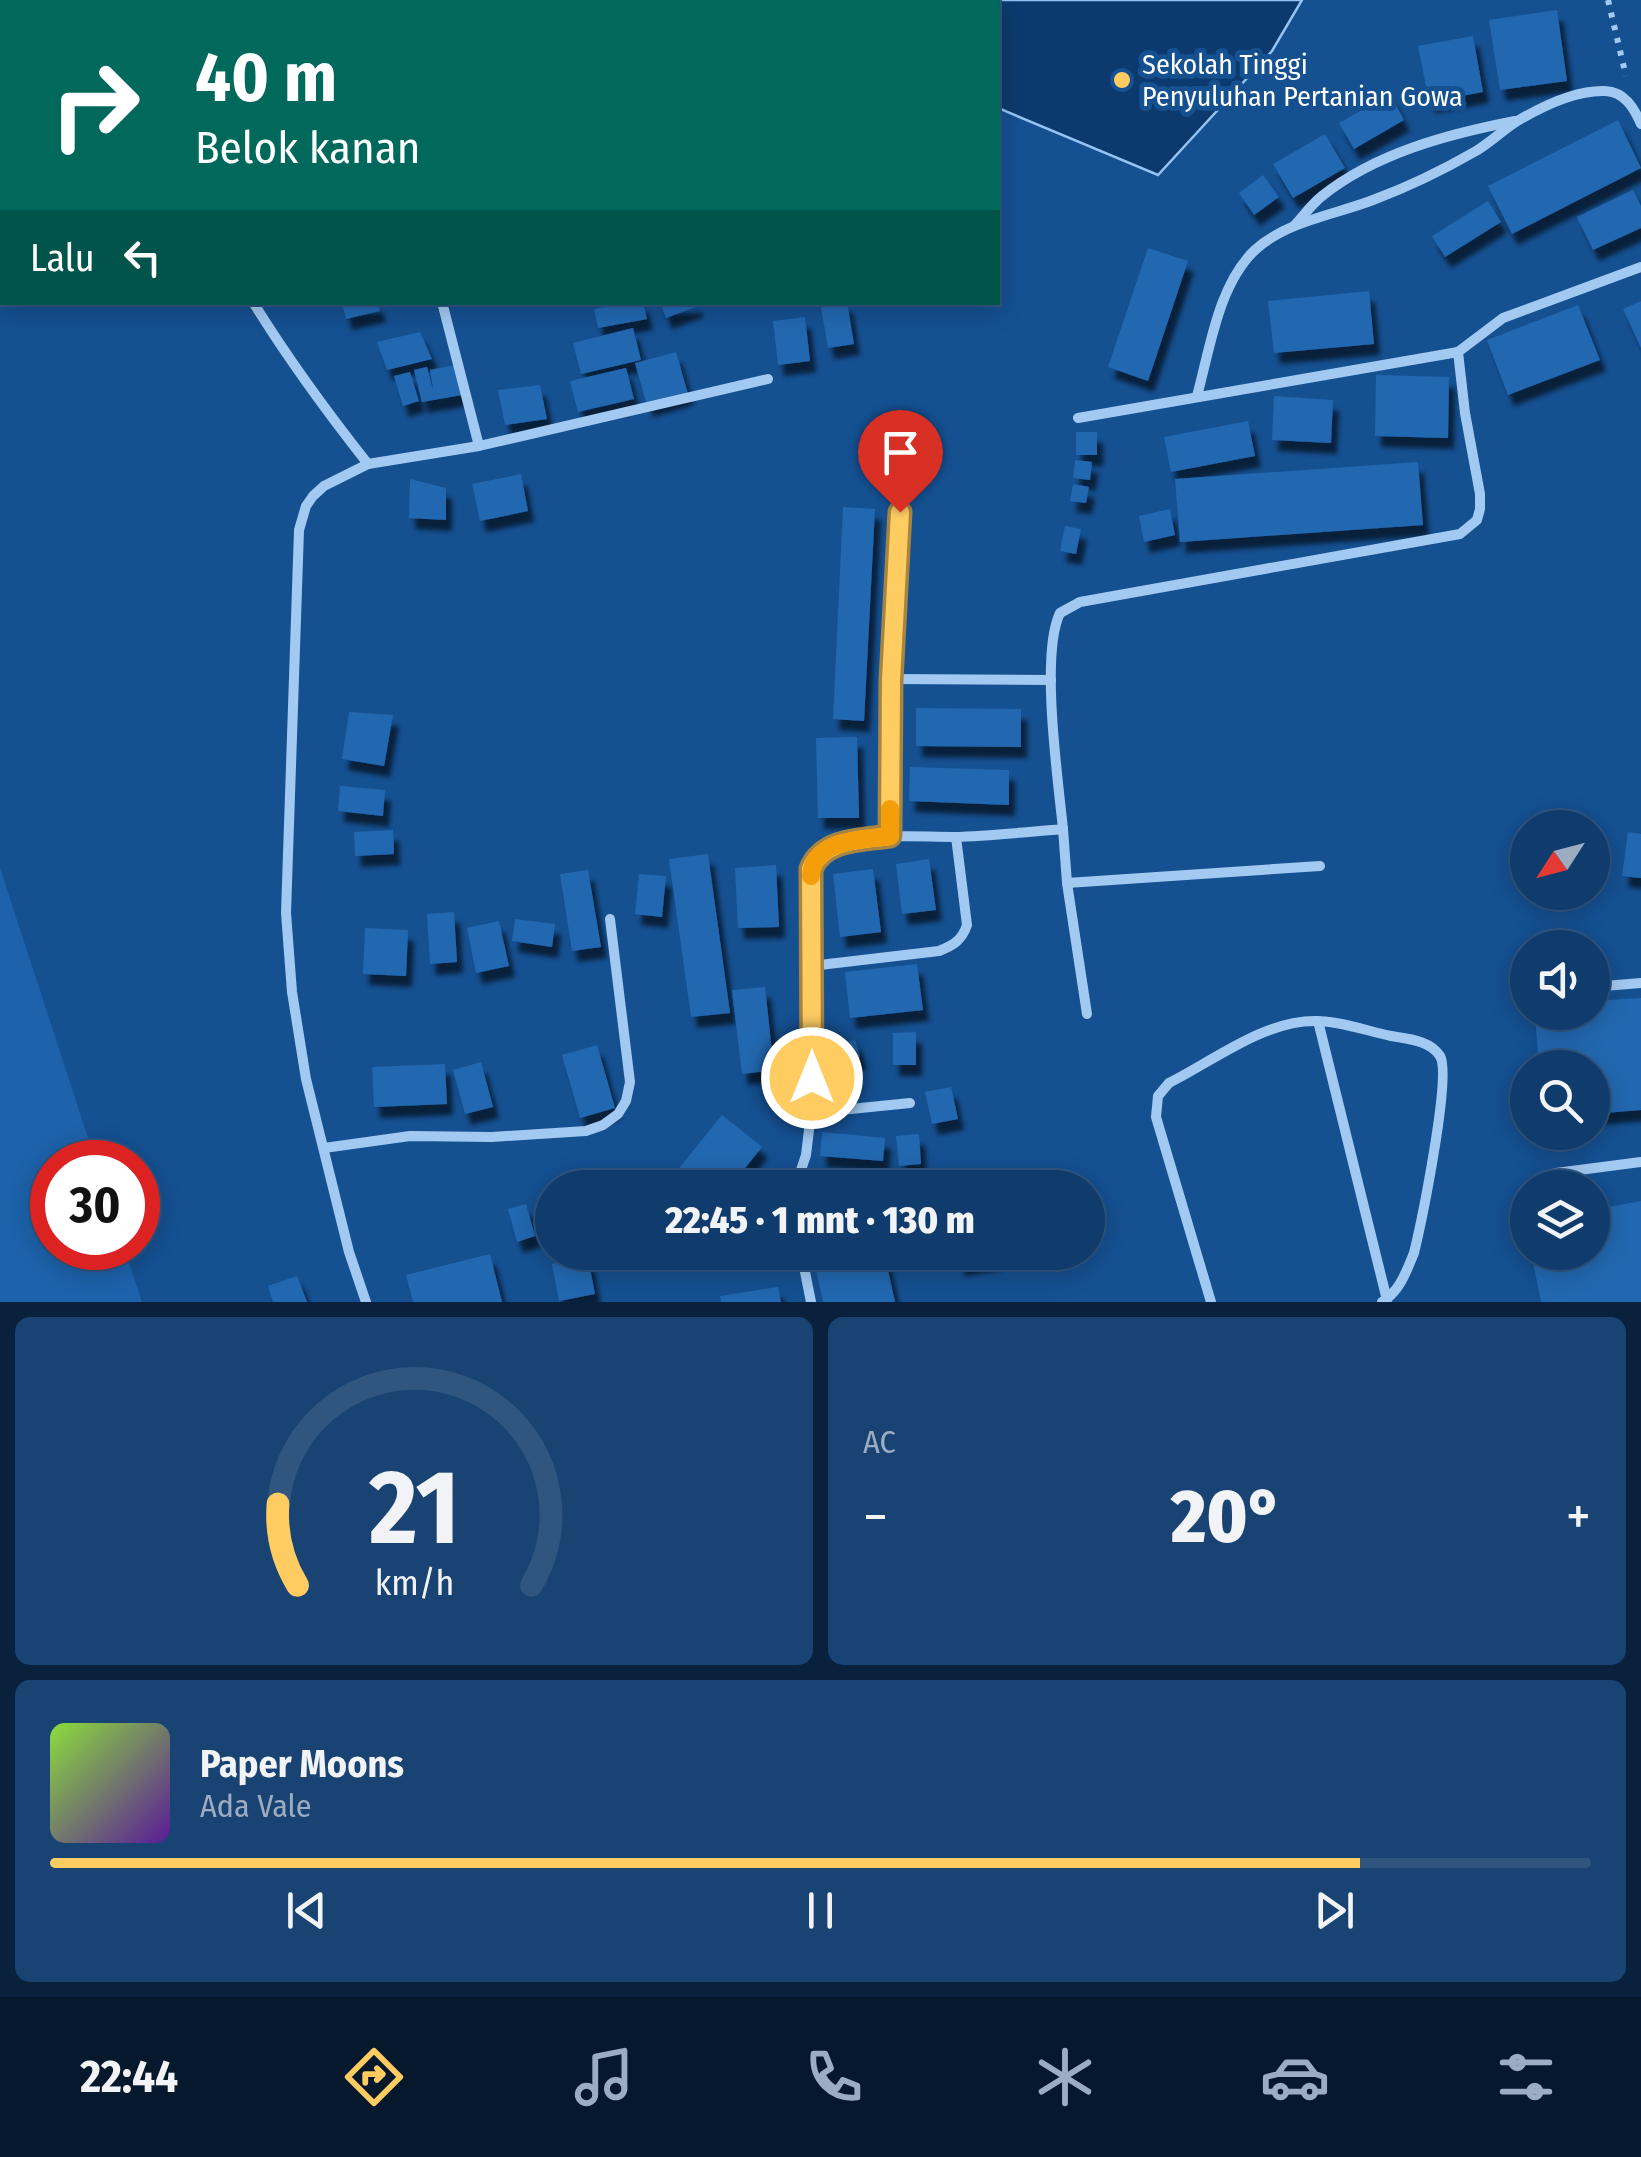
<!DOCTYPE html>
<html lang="id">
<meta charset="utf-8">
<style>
body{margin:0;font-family:"Fira Sans Condensed",sans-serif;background:#194372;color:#f1f3f6;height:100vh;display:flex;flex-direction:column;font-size:38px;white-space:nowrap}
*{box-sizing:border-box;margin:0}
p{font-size:32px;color:#9cadc2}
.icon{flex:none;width:55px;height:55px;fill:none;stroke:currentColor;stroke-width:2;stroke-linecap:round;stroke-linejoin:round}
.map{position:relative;height:1302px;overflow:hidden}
.drawer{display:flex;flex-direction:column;gap:15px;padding:15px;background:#09213c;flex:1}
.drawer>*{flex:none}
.guide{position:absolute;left:0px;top:0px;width:1000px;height:305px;box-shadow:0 5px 25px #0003,0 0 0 2px #305680;background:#00695c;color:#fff;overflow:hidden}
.needle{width:65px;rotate:234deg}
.fabs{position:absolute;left:1510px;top:810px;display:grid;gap:20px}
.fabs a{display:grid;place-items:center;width:100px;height:100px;border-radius:50%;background:#103c6d;box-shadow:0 5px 25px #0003,0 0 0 2px #305680;font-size:50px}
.speed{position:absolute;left:30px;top:1140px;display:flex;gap:20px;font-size:50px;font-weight:700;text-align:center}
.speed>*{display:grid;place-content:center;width:130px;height:130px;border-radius:50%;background:#103c6d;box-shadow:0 5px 25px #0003,0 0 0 2px #305680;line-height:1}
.speed .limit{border:15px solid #d22;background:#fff;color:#111}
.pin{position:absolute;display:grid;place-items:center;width:85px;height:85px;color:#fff;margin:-102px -42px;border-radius:50% 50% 50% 0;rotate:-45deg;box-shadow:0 0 10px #0007}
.pin .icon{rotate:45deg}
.me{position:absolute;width:110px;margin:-55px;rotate:0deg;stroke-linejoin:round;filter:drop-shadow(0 0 8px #0008)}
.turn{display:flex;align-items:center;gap:35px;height:210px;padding:0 30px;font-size:45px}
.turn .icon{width:130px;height:130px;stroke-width:2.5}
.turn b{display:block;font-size:70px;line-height:85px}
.then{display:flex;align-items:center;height:95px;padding:0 30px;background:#0003;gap:20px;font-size:38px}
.big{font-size:75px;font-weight:800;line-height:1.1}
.drawer .widget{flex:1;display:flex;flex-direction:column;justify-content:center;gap:15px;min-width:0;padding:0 35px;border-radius:15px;background:#194372}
.drawer .dial{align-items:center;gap:0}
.dial svg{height:260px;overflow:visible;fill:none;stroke:#305680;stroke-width:7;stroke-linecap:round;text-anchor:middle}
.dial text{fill:#f1f3f6;stroke:none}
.song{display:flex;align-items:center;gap:30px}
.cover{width:120px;height:120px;border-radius:15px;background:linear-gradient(135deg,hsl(90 70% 55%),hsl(270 70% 35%))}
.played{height:10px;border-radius:5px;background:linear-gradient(90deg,#ffcc62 85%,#305680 85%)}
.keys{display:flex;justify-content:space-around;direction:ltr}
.heat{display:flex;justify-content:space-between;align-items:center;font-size:55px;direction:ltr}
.drawer .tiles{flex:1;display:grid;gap:15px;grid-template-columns:1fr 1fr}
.widget:last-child{grid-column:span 2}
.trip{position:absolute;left:535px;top:1170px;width:570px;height:100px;border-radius:50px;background:#103c6d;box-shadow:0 5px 25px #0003,0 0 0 2px #305680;font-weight:800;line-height:100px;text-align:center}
.tab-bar{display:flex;height:160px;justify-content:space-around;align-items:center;background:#06182c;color:#9cadc2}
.tab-bar .icon{width:70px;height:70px}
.tab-bar .active{color:#ffcc62}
.tab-bar b{font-size:45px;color:#f1f3f6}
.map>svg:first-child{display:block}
</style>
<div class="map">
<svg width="1641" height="1302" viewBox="0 0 1641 1302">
<defs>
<filter id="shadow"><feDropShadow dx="6" dy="11" stdDeviation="2.5" flood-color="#0009"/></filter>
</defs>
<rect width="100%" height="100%" fill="#155091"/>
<path fill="#1d62ab" d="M0,868l96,294h-44v86h72l18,54h-142z"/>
<path fill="#0d3a6e" stroke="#95c4f4" stroke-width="2.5" d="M947,0h355l-30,51 -114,124 -160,-67v-106h-50z"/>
<g fill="#2367b0" filter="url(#shadow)">
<path d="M1557,10l10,71 -67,9 -11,-70z"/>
<path d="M1473,36l10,56 -54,10 -11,-56z"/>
<path d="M1390,94l14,26 -50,29 -15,-26z"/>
<path d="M1618,120l23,48 -129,66 -24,-48z"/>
<path d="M1325,134l20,34 -52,30 -20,-34z"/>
<path d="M1263,175l16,22 -25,18 -15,-22z"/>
<path d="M1633,190l8,16v22l-48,22 -16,-33z"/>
<path d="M1488,201l13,21 -56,35 -13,-21z"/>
<path d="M1148,248l40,13 -40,120 -40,-14z"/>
<path d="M1369,291l5,53 -100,9 -6,-52z"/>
<path d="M1641,301v47l-18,-39z"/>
<path d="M342,302h35l3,9 -34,8z"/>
<path d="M630,302h13l4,17 -49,9 -4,-19z"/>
<path d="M660,302h36l2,4 -32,12z"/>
<path d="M820,302h27l7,42 -26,4z"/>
<path d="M1578,305l22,55 -92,35 -21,-55z"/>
<path d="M805,317l5,44 -32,4 -5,-44z"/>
<path d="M633,328l8,32 -60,14 -8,-31z"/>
<path d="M420,332l12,27 -45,11 -10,-28z"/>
<path d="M676,352l12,42 -41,12 -12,-43z"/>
<path d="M455,365l7,30 -40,7 -8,-32 13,-3 6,23 -3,-20z"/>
<path d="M626,368l8,31 -56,13 -8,-31z"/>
<path d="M410,372l9,29 -16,5 -9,-30z"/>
<path d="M1376,375l73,2 -1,61 -73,-2z"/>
<path d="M540,385l7,34 -42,6 -7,-35z"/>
<path d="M1274,396l59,4 -2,43 -59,-3z"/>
<path d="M1248,421l7,35 -84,16 -7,-35z"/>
<rect x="1076" y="432" width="21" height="23"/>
<path d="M1075,460l17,2 -2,18 -17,-2z"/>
<path d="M1418,462l5,63 -243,17 -5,-63z"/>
<path d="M521,474l7,37 -48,10 -8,-37z"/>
<path d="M410,479l36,9v32l-37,-2z"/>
<path d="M1073,484l16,3 -3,16 -16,-2z"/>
<path d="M843,507l32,2 -11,212 -31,-2z"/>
<path d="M1170,509l5,26 -31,7 -5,-26z"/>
<path d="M1065,526l16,3 -5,25 -16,-3z"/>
<path d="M916,708l105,1v38l-105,-1z"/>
<path d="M349,712l44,3 -9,51 -42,-7z"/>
<path d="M857,737l2,81h-41l-2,-80z"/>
<path d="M910,767l99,3v35l-100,-4z"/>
<path d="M340,786l45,4 -2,26 -45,-5z"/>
<path d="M393,830l1,24 -39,2 -1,-24z"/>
<path d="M1628,832l13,2v44l-19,-2z"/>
<path d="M708,854l22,159 -39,4 -22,-158z"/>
<path d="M929,859l7,51 -34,4 -6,-50z"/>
<path d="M776,865l3,62 -41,1 -3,-60z"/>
<path d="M873,869l8,63 -41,5 -7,-63z"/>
<path d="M588,870l13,77 -29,4 -12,-77z"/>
<path d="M639,874l27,2 -4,41 -27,-3z"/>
<path d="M454,912l3,50 -27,2 -3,-50z"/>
<path d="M515,919l40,5 -3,23 -40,-6z"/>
<path d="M499,921l10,45 -33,7 -9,-45z"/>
<path d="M365,928l43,2 -2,46 -43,-2z"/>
<path d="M917,964l6,46 -73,8 -5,-46z"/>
<path d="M765,987l9,83 -32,4 -10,-84z"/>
<path d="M1641,998v112l-49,4v-46h-53l-4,-56h57v-11z"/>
<path d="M916,1032v33h-23v-32z"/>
<path d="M855,1040l5,18 -33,8 -5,-18z"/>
<path d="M597,1045l18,63 -35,10 -18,-63z"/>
<path d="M481,1062l12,45 -28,7 -12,-44z"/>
<path d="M445,1064l2,40 -73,3 -2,-40z"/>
<path d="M951,1087l7,32 -26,5 -7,-32z"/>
<path d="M722,1115l40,32 -33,41h-66z"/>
<path d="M822,1132l63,6 -2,23 -63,-5z"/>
<path d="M919,1134l2,30 -22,2 -3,-30z"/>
<path d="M1641,1201v101h-100l-10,-50h61v-42z"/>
<path d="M526,1204l9,32 -18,6 -9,-33z"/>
<path d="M812,1252h72l11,50h-72z"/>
<path d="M957,1252h38l1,7 -37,6z"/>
<path d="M490,1254l12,48h-89l-7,-27z"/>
<path d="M588,1258l7,36 -36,7 -7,-37z"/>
<path d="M297,1276l10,26h-34l-5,-16z"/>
<path d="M778,1287l3,15h-60l-1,-6z"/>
</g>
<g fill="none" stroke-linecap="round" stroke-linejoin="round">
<path stroke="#a2c9f1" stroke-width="6" stroke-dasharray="5 8" stroke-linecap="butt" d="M1608,0l18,76"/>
<g stroke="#a2c9f1" stroke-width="10">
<path d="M106,0l2,2"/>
<path d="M339,0l1,2"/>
<path d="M323,2l4,-2"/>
<path d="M1295,225c9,-10 17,-21 27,-29 54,-43 126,-62 193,-75"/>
<path d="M253,302c35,57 74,110 115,162"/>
<path d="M442,302l37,144"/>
<path d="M1197,396c13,-47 21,-111 58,-146 32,-29 79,-35 118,-50 35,-13 70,-30 103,-49 15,-9 28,-22 43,-31 24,-14 58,-30 86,-29 20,1 29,17 36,33"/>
<path d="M1078,418l380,-66"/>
<path d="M891,679l160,1"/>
<path d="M1063,829l4,54 20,131"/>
<path d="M890,836l1,-157 9,-167"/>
<path d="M1067,883l253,-17"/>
<path d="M811,966l128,-15c15,-6 23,-11 28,-26l-11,-88"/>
<path d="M1592,987l49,-4"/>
<path d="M1318,1021l69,279"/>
<path d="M811,1113l99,-10"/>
<path d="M324,1148l86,-12 82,1 94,-6 17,-6 15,-11 8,-13 4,-19 -20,-163"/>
<path d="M1556,1173l85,-11"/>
<path d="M795,1188l11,-33 5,-42v-244c4,-10 9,-17 20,-22 38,-15 83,-10 123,-10 36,-1 73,-5 109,-8 -5,-50 -23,-175 -3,-216l20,-11 380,-68 17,-14 3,-11v-15l-15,-81 -7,-61 45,-34 138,-51"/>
<path d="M745,1252l59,14"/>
<path d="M801,1252l10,50"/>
<path d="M701,1265l16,-13"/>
<path d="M366,1302l-17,-50 -43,-173 -14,-87 -6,-79 13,-383 7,-24 7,-10 11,-10 44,-22 111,-18 289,-67"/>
<path d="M1211,1302l-55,-185 2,-21 11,-13c44,-22 96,-63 147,-62 24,0 51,10 75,15 16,3 39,4 49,20 12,19 -19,168 -26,197 -8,19 -14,38 -32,49"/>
</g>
</g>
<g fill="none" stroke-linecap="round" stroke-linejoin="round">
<defs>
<path id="route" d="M812,1078l-1,-209c12,-30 50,-29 79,-33l1,-156 9,-168"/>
</defs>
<use href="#route" stroke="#a68540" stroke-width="25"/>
<use href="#route" stroke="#ffcc62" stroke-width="18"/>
<path stroke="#f59e0b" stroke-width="18" d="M811,876c2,-37 51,-36 79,-40v-27"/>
</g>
<circle fill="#ffcc62" stroke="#155091" stroke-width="4" cx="1122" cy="80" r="10"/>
<g text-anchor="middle" stroke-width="10" stroke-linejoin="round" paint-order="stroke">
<g font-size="28" fill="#fff" stroke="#155091" text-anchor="start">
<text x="1142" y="74">Sekolah Tinggi<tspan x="1142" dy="32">Penyuluhan Pertanian Gowa</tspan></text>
</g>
</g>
</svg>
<div class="fabs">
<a><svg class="needle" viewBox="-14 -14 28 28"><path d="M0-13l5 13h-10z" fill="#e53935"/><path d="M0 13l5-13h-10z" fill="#9cadc2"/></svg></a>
<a><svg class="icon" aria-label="sound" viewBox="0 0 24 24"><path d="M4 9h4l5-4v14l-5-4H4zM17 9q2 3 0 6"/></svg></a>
<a><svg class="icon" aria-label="search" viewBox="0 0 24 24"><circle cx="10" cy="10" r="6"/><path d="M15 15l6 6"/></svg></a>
<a><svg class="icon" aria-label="layers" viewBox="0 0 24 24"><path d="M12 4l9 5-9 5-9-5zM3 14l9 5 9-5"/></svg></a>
</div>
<div class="speed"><div class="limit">30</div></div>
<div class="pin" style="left:900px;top:512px;background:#d93025"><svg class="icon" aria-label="arrive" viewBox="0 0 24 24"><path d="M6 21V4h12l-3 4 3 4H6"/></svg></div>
<svg class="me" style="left:812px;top:1078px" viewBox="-20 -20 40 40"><circle r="17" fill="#ffcc62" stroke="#fff" stroke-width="3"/><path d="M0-11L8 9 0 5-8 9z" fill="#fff"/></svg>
<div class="trip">22:45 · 1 mnt · 130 m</div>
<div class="guide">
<div class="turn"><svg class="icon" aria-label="right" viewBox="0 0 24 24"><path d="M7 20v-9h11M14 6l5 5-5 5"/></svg><div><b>40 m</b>Belok kanan</div></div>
<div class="then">Lalu<svg class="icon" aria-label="left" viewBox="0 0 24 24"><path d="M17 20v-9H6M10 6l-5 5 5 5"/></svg></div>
</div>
</div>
<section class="drawer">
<div class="tiles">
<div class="widget dial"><svg viewBox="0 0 100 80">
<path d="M14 69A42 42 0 1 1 86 69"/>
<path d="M14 69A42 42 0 0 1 8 44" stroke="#ffcc62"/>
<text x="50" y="56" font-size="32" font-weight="700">21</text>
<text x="50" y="72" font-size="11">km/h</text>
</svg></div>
<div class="widget"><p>AC</p>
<div class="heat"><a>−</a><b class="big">20°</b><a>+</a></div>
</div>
<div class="widget">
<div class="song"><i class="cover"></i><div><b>Paper Moons</b><p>Ada Vale</p></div></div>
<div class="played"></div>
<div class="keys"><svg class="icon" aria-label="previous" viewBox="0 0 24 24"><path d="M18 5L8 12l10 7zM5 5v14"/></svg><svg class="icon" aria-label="pause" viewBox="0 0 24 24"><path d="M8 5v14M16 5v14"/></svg><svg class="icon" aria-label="next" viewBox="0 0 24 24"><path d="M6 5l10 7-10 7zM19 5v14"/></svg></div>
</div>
</div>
</section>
<nav class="tab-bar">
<b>22:44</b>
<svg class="icon active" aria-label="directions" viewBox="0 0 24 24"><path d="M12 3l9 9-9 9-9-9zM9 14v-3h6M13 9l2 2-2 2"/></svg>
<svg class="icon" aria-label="music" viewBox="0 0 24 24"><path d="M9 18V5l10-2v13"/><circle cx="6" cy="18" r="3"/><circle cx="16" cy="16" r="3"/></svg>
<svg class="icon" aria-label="phone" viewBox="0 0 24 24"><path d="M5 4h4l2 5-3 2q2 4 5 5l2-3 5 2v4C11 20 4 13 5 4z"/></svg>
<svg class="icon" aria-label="climate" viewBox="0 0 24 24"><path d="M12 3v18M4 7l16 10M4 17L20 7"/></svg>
<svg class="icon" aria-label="car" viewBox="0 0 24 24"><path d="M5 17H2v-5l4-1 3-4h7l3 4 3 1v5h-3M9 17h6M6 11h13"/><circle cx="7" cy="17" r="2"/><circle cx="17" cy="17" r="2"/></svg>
<svg class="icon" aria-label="filters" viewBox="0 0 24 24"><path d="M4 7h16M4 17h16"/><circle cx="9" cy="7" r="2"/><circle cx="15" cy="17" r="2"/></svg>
</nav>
